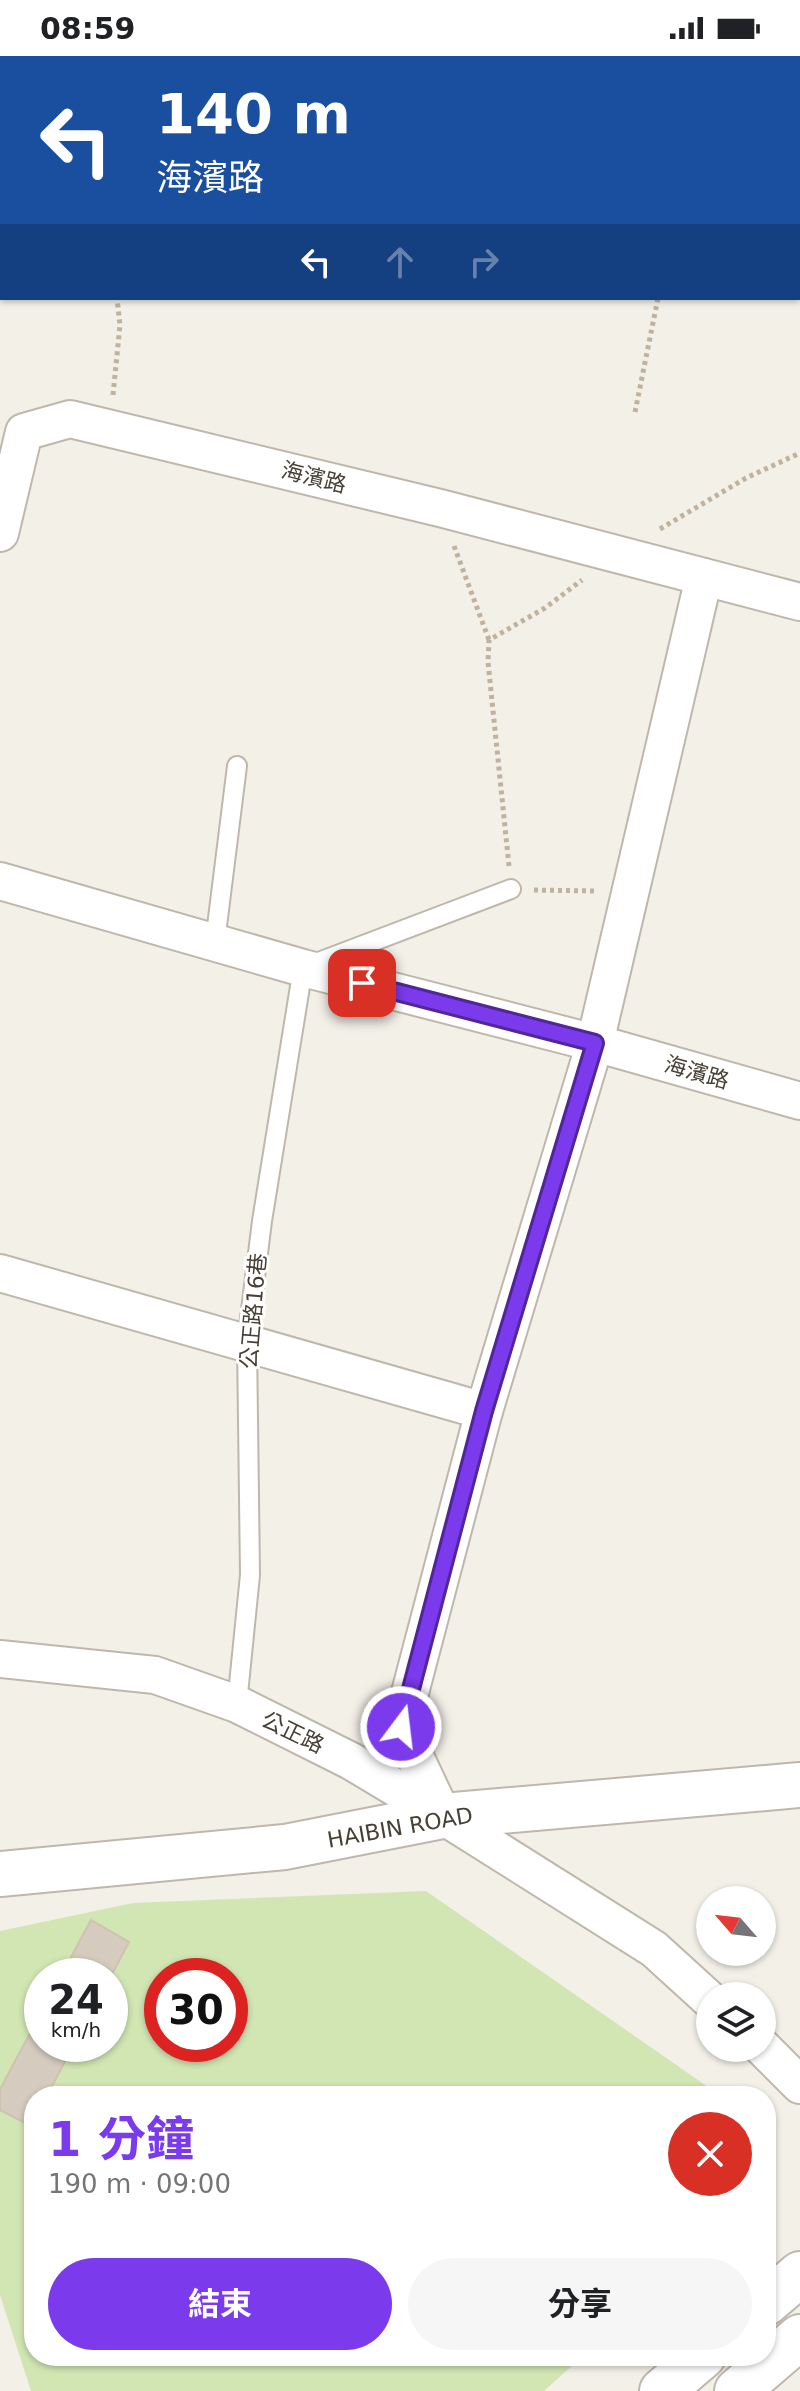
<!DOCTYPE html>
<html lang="zh-TW">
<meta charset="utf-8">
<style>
body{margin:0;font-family:"DejaVu Sans","Noto Sans TC",sans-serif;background:#f6f6f6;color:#202124;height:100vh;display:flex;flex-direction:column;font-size:30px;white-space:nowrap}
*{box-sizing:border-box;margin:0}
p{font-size:26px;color:#757577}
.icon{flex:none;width:44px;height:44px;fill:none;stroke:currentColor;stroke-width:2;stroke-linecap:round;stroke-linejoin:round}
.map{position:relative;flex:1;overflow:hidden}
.panel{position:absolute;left:24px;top:2030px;width:752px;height:280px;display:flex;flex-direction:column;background:#fff;border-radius:32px;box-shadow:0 2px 6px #0004}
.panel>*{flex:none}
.top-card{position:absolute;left:0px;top:0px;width:800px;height:244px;box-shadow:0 2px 6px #0004;background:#1a4fa0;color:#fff;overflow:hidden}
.needle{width:52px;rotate:298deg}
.buttons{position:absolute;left:696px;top:1830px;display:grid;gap:16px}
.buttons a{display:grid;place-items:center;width:80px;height:80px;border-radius:50%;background:#fff;box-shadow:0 2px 6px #0004;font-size:40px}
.speed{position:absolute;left:24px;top:1902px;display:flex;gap:16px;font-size:40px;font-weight:700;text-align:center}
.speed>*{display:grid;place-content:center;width:104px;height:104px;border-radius:50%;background:#fff;box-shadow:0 2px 6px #0004;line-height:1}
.speed small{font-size:20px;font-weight:400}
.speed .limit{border:12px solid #d22;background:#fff;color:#111}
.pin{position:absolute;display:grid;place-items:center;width:68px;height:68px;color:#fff;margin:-34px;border-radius:16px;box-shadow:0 4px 12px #0006}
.me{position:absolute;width:88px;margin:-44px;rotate:15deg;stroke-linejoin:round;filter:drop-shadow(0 0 6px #0008)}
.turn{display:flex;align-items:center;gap:28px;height:168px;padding:0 24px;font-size:36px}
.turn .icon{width:104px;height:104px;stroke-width:2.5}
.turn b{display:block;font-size:56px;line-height:68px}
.lanes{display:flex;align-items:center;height:76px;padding:0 24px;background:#0003;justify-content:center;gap:40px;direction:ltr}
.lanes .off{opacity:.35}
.round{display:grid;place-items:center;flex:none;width:84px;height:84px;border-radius:42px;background:#f6f6f6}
.head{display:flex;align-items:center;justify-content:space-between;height:136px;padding:0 24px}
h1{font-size:48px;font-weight:700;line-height:60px;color:#7c3aed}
.button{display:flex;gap:16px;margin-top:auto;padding:16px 24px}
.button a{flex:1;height:92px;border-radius:48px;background:#7c3aed;color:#fff;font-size:32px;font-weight:700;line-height:92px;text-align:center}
.button a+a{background:#f6f6f6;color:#202124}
.status{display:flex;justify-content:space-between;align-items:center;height:56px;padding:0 40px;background:#fff;direction:ltr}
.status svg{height:22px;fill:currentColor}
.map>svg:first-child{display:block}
.green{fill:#d1e6b3;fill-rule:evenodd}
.water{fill:#a7d4ee}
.building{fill:#d5cbbe;stroke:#cfc2b1;stroke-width:2}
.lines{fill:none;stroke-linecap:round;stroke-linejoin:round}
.service-casing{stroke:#bfb7ab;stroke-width:22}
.minor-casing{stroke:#bfb7ab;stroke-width:40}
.tertiary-casing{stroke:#bfb7ab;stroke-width:48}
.path{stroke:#c0b29d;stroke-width:5;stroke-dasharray:4 4;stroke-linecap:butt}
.service{stroke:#fff;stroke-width:18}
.minor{stroke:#fff;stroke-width:36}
.tertiary{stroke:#fff;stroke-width:44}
.route-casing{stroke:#51269a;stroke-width:20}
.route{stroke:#7c3aed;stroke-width:14}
.labels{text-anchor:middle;stroke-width:6;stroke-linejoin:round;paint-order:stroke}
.street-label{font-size:22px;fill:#474037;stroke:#fff}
</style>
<div class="status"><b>08:59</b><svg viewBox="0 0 49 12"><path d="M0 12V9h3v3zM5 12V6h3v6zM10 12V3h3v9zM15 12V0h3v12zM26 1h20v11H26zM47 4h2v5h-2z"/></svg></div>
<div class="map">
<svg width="800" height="2335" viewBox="0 0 800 2335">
<rect width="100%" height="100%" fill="#f3f0e8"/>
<path class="green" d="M426 1835 721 2040H34V2300H583L544 2335H31L0 2239V1875L133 1847ZM42 1920H110V1988H42ZM162 1920H230V1988H162Z"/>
<g class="water">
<polygon points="123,0 719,0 727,2 131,2"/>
<polygon points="798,20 800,21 800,171 798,171"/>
</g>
<g class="building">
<polygon points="91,1864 129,1886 110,1922 110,1920 61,1920"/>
<polygon points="35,1968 42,1972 42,1988 73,1990 47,2040 34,2040 34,2065 31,2070 0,2054 0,2033"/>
</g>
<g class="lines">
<g class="service-casing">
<g id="service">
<polyline points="215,886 237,710"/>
<polyline points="237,1648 250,1519 247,1286 262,1165 303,912 511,833"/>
</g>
</g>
<g class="minor-casing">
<g id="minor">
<polyline points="24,0 32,2"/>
<polyline points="798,199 800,199"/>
<polyline points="0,477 24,376 70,363 440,452 800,546"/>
<polyline points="0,825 303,912 595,987 800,1045"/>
<polyline points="0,1217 484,1355"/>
<polyline points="0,1603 155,1619 237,1648 351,1705 443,1760 654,1893 710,1944"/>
<polyline points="443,1760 401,1671 484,1355 595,987 704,521"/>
<polyline points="762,1991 800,2029"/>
</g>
</g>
<g class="tertiary-casing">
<g id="tertiary">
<polyline points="0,1818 285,1791 443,1760 800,1729"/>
<polyline points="766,2247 800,2218"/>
<polyline points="662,2335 703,2300"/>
<polyline points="737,2335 800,2281"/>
</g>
</g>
<g class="path">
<polyline points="113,339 120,269 117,242"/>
<polyline points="635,356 658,242"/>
<polyline points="660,473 746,422 800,397"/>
<polyline points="454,490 489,584"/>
<polyline points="509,810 488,606 489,584 545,552 582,524"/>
<polyline points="534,834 596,835"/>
</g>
<use href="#service" class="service"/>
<use href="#minor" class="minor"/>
<use href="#tertiary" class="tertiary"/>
</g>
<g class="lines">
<g class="route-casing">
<polyline id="route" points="362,927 595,987 484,1355 401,1671"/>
</g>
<use href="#route" class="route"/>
</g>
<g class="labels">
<g class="street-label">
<text transform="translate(314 421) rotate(14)" y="8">海濱路</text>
<text transform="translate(697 1016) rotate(16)" y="8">海濱路</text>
<text transform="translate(253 1255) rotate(-85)" y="8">公正路16巷</text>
<text transform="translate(293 1676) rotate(26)" y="8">公正路</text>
<text transform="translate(400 1771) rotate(-10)" y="8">HAIBIN ROAD</text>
</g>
</g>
</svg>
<div class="buttons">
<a><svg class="needle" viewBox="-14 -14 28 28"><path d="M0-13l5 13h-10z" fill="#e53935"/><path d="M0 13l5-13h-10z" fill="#757577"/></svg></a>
<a><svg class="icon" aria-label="layers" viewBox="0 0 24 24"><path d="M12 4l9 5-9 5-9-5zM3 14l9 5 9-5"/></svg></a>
</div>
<div class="speed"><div>24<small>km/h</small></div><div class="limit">30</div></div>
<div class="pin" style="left:362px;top:927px;background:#d93025"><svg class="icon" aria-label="arrive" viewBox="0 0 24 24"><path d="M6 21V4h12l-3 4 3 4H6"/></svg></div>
<svg class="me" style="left:401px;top:1671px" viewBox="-20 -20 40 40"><circle r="17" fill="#7c3aed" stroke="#fff" stroke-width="3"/><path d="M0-11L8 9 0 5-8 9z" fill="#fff"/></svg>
<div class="top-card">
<div class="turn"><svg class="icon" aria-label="left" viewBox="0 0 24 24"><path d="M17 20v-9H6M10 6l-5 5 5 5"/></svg><div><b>140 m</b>海濱路</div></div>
<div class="lanes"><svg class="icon" aria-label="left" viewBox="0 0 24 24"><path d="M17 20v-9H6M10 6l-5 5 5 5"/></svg><svg class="icon off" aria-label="ahead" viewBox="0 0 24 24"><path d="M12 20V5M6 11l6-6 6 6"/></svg><svg class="icon off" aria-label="right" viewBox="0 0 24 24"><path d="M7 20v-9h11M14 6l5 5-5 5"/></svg></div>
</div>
<section class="panel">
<div class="head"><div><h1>1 分鐘</h1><p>190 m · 09:00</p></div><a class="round" style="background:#d93025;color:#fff"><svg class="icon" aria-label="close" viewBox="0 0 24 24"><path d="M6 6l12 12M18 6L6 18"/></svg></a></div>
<div class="button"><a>結束</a><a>分享</a></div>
</section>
</div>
